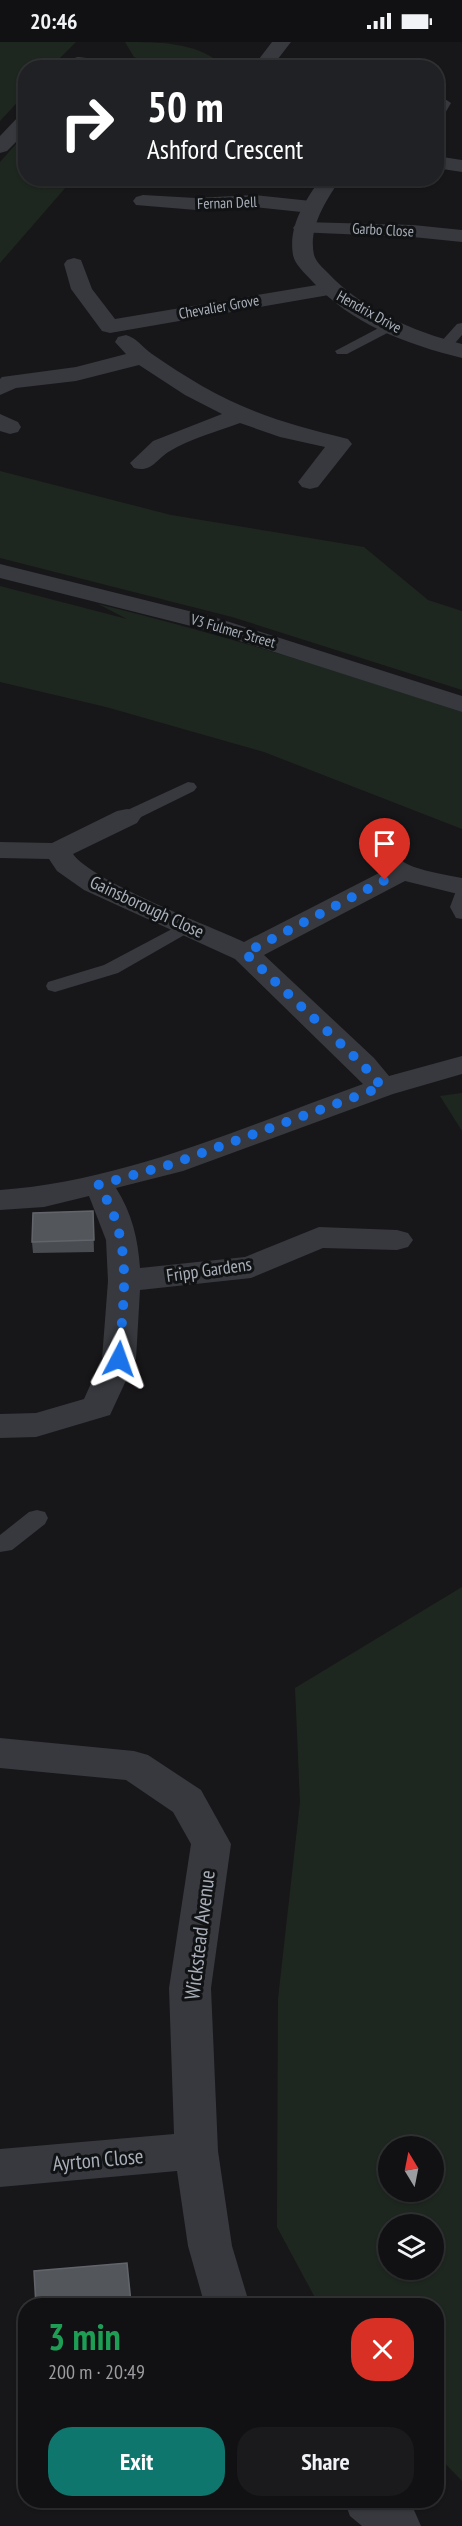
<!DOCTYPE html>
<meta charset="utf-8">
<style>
body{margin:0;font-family:"PT Sans Narrow",sans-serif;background:#1a1a1c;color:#f1f3f6;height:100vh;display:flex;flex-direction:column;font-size:22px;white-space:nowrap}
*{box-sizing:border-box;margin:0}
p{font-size:20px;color:#9c9da0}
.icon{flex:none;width:33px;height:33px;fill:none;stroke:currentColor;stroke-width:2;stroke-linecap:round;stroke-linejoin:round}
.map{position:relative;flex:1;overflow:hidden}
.panel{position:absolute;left:18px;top:2256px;width:426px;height:210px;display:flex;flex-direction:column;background:#111113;border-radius:24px;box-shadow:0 2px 4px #0004,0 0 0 2px #303133}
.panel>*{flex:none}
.banner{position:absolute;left:18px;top:18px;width:426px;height:126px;border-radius:24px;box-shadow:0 2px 4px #0004,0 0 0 2px #303133;background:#202124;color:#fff;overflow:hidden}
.needle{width:39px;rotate:350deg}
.fabs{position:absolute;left:378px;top:2094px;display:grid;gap:12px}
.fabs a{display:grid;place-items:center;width:66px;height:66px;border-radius:50%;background:#111113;box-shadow:0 2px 4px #0004,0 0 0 2px #303133;font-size:30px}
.pin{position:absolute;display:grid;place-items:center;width:51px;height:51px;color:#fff;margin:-62px -26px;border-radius:50% 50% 50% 0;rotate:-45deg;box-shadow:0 0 6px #0007}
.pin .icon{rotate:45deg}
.me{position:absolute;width:66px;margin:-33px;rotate:4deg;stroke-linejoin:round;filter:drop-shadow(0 0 4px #0008)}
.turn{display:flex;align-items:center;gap:21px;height:126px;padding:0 30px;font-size:27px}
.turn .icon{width:78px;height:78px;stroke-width:2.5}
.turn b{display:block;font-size:42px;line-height:51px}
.round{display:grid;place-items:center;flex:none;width:63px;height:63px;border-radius:24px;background:#1a1a1c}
.summary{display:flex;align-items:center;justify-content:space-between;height:102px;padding:0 30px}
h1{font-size:36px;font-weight:700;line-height:45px;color:#1e9e55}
.button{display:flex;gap:12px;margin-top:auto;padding:12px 30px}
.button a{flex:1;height:69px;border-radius:24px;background:#0f766e;color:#fff;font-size:24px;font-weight:700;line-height:69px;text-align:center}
.button a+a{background:#1a1a1c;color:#f1f3f6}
.status{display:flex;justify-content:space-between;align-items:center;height:42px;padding:0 30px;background:#111113;direction:ltr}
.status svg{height:16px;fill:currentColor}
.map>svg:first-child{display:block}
.green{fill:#1e271f;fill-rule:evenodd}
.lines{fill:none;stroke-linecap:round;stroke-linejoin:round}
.service{fill:#37393e;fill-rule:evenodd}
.minor{fill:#37393e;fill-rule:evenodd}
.tertiary{fill:#37393e;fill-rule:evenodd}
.wall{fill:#494c51}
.building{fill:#53575c;stroke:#61656b;stroke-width:1.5}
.route{stroke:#1a73e8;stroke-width:10;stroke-dasharray:0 18}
.labels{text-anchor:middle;stroke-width:6;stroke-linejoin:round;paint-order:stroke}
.far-street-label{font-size:15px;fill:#a8afb9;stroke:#111214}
.street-label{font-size:18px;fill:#a8afb9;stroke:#111214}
.near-street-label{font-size:21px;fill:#a8afb9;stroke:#111214}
</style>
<div class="status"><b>20:46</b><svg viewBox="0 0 49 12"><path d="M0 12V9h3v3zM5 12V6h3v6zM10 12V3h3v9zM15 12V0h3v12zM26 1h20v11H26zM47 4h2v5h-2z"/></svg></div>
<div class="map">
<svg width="462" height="2484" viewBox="0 0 462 2484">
<rect width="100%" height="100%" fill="#171719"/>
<g class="green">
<polygon points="0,0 76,0 51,25 26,26 25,52 0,79"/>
<path d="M125 0C159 0 194 0 220 21L215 25H158L134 15Z"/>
<polygon points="25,92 26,136 73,137 0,221 0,120"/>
<polygon points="0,429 171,473 364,505 428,558 462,569 462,648 232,575 0,516"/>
<path d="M0 544 127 577 98 562C221 592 341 630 462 670V787L264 710 106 665 0 640Z"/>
<polygon points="462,1051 462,1089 440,1054"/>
<path d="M462 1545V2439L437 2413 436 2264 319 2263 277 2185 278 1957 300 1760 295 1646ZM388 2104H434V2150H388ZM388 2182H434V2228H388Z"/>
</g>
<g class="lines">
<g class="service">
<polygon points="445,57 451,61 440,80 436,81 436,65 441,58"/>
<polygon points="390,280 395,281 397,284 395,287 347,312 337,312 335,309"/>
<polygon points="462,281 462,293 449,308 439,308 437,305 439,302 457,282"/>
<polygon points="188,740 194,741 197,745 194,749 133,779 121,779 118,775 121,771"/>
<polygon points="462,848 462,877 456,876 450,865 456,849"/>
<polygon points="187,879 193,880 196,884 193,888 118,931 55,950 48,948 46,944 48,940 104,923"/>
<polygon points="37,1468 45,1470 48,1476 45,1482 12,1508 0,1510 0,1493 29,1470"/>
</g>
<g class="minor">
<polygon points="272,0 291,0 271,26 252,26"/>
<polygon points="436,114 462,118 462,130 436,126"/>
<polygon points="143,153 196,156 254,153 311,159 318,161 321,165 318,169 311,171 254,165 196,168 136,163 133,159 136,155"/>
<polygon points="303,180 413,183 462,188 462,200 413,195 296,190 293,186 296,182"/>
<polygon points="74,216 81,218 92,247 115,277 329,241 337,242 340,247 337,252 329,253 110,291 102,289 71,247 64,222 67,218"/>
<path d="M126 293C137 296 142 305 152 312 168 323 185 334 202 344 251 372 294 384 348 397L352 402 318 445 310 447 302 445 298 440 325 405 280 395 240 381C219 389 189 397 170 409 156 417 152 431 134 426L130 421 153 399 222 372 185 353 139 323 76 339 16 346 0 353V337L2 335 76 325 126 312 115 300 118 295Z"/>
<polygon points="0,372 18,380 21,385 18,390 10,392 0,389"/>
<path d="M127 767 137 769 141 775 137 781 73 812C93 840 208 883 244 900L381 830 369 819 373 813C391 809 398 819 414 825 429 830 446 833 462 836V853L405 839 264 913 374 1016 389 1034 462 1014V1032L393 1052 183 1129 116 1146C132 1171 138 1197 140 1226L245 1215 319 1185 397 1188 408 1191 413 1198 408 1205 397 1208 323 1206 251 1236 140 1248 136 1317 110 1373 36 1395 0 1396V1372L36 1371 84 1357 102 1317 108 1239 106 1198 89 1154 44 1165 0 1168V1148C125 1139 246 1084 363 1042L235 917 84 848 57 829 49 817 0 816V800L52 801 117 769Z"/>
<polygon points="0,1696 134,1709 148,1713 201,1748 231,1802 211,1946 218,2109 232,2204 250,2264 205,2264 188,2204 177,2129 0,2145 0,2107 174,2092 169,1946 191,1802 173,1770 126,1738 0,1726"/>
<polygon points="344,2458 403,2458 414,2468 421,2484 362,2484 350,2474"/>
</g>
<g class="tertiary">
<polygon points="78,15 122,20 129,22 131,26 71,25 69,21 71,17"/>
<polygon points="26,72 26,90 7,109 0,111 0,94 19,74"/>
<path d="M321 136H341C326 159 308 185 314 213 316 220 323 226 328 231 364 269 413 289 462 302V316C406 302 351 282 312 239 305 231 295 223 293 213 288 184 305 159 321 136Z"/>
<polygon points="0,522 217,576 462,654 462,670 199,586 0,536"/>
</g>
</g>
<g class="wall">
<polygon points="93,1169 94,1210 33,1211 32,1200"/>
<polygon points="127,2221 131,2264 36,2264"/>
</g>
<g class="building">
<polygon points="93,1169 94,1198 32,1200 33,1171"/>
<polygon points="127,2221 131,2261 106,2264 36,2264 34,2229"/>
</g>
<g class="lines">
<path class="route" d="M119 1317C123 1255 135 1198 98 1143L172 1122 382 1045 363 1023 245 911 385 838"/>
</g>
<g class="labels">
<g class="far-street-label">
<text transform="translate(227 161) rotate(-2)" y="5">Fernan Dell</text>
<text transform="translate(383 188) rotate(3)" y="5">Garbo Close</text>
<text transform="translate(219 265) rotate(-10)" y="5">Chevalier Grove</text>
<text transform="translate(369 270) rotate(29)" y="5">Hendrix Drive</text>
<text transform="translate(233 589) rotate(16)" y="5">V3 Fulmer Street</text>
</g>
<g class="street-label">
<text transform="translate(147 865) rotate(25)" y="6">Gainsborough Close</text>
<text transform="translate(209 1228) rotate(-8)" y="6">Fripp Gardens</text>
</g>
<g class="near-street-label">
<text transform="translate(200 1893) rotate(-83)" y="7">Wickstead Avenue</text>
<text transform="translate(98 2118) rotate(-5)" y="7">Ayrton Close</text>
</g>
</g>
</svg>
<div class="fabs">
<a><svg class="needle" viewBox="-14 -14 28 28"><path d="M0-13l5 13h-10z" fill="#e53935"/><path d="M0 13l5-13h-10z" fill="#9c9da0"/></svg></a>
<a><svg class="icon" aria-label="layers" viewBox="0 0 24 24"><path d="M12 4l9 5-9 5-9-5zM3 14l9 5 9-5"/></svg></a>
</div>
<div class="pin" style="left:385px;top:838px;background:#d93025"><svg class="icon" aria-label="arrive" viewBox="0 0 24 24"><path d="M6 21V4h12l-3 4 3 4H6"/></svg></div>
<svg class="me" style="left:119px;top:1317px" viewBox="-20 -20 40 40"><path d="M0-17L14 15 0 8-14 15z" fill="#1a73e8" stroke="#fff" stroke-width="4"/></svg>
<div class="banner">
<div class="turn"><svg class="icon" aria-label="right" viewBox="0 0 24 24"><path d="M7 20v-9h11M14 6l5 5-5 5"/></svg><div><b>50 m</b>Ashford Crescent</div></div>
</div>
<section class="panel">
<div class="summary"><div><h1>3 min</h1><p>200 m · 20:49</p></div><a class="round" style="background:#d93025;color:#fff"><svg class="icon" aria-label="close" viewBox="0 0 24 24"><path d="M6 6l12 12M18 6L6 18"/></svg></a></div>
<div class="button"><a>Exit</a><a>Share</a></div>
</section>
</div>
